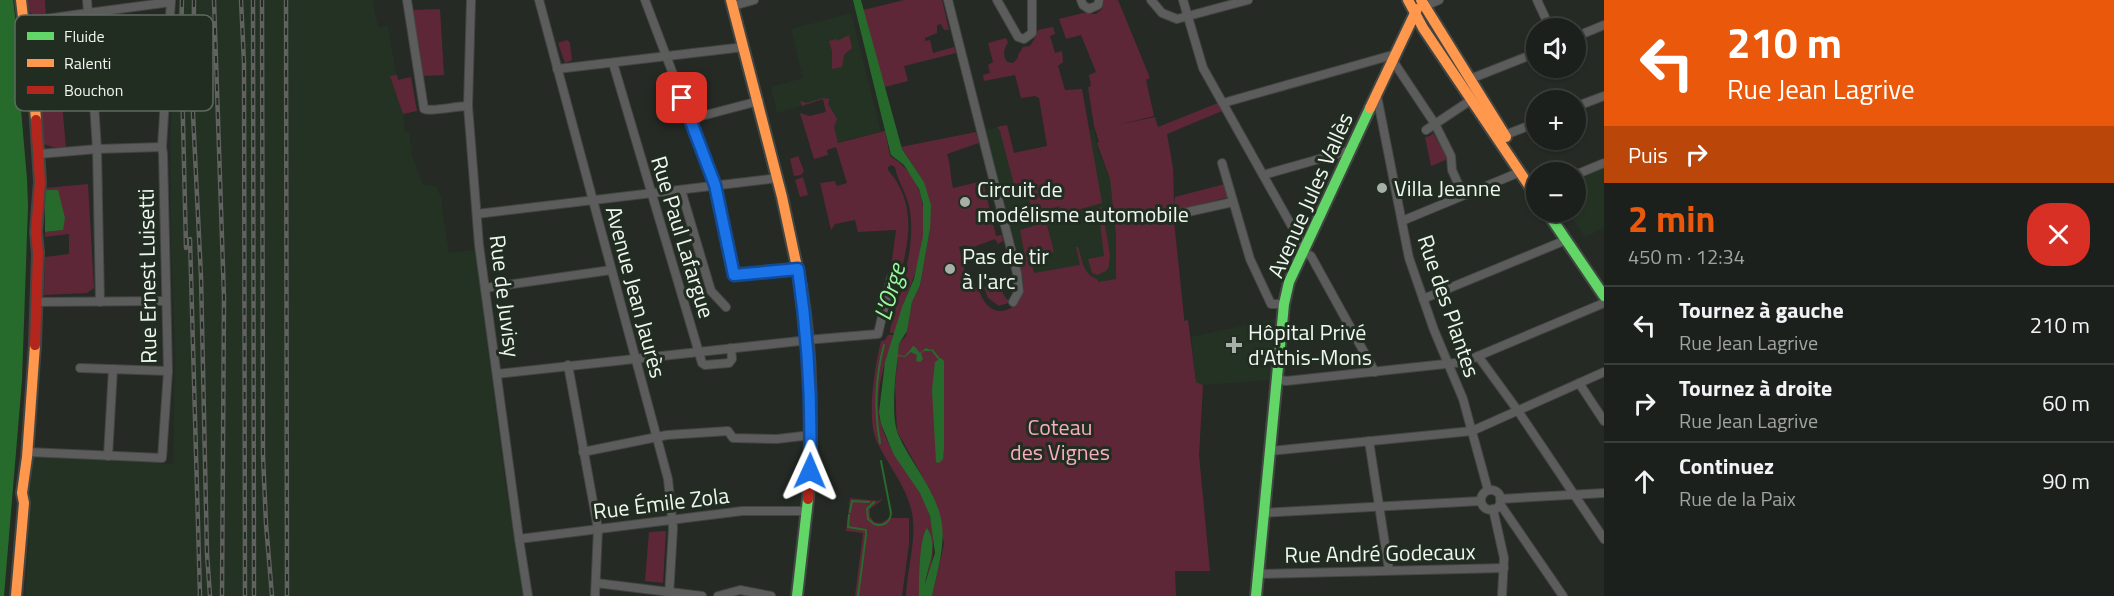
<!DOCTYPE html>
<html lang="fr">
<meta charset="utf-8">
<style>
body{margin:0;font-family:"Titillium Web",sans-serif;background:#252825;color:#f1f3f6;height:100vh;display:flex;flex-direction:column;font-size:22px;white-space:nowrap}
*{box-sizing:border-box;margin:0}
p{font-size:20px;color:#a0a3a3}
.icon{flex:none;width:33px;height:33px;fill:none;stroke:currentColor;stroke-width:2;stroke-linecap:round;stroke-linejoin:round}
.map{position:relative;flex:1;overflow:hidden}
.drawer{display:flex;flex-direction:column;background:#1c201c;width:510px}
.drawer>*{flex:none}
.banner{background:#ea580c;color:#fff;overflow:hidden}
.controls{position:absolute;left:1526px;top:18px;display:grid;gap:12px}
.controls a{display:grid;place-items:center;width:60px;height:60px;border-radius:50%;background:#1c201c;box-shadow:0 2px 4px #0004,0 0 0 2px #3a3e3b;font-size:30px}
.pin{position:absolute;display:grid;place-items:center;width:51px;height:51px;color:#fff;margin:-26px;border-radius:12px;box-shadow:0 3px 9px #0006}
.me{position:absolute;width:66px;margin:-33px;rotate:1deg;stroke-linejoin:round;filter:drop-shadow(0 0 4px #0008)}
.turn{display:flex;align-items:center;gap:21px;height:126px;padding:0 24px;font-size:27px}
.turn .icon{width:78px;height:78px;stroke-width:2.5}
.turn b{display:block;font-size:42px;line-height:51px}
.then{display:flex;align-items:center;height:57px;padding:0 24px;background:#0003;gap:12px;font-size:22px}
.round{display:grid;place-items:center;flex:none;width:63px;height:63px;border-radius:24px;background:#252825}
.headline{display:flex;align-items:center;justify-content:space-between;height:102px;padding:0 24px}
h1{font-size:36px;font-weight:700;line-height:45px;color:#ea580c}
ul{padding:0;list-style:none}
li{display:flex;align-items:center;gap:18px;height:78px;padding:0 24px;border-top:2px solid #3a3e3b}
li div{flex:1}
li b{display:block;font-size:22px}
li em{font-style:normal}
main{display:flex;flex:1;min-height:0}
.map>svg:first-child{display:block}
.built{fill:#243224}
.green{fill:#5e2738}
.water{fill:#276b2c}
.lines{fill:none;stroke-linecap:round;stroke-linejoin:round}
.stream{stroke:#276b2c;stroke-width:2}
.street-casing{stroke:#424642;stroke-width:10}
.fast-casing{stroke:#424642;stroke-width:14}
.slow-casing{stroke:#424642;stroke-width:14}
.jam-casing{stroke:#424642;stroke-width:14}
.street{stroke:#5d5c5c;stroke-width:8}
.fast{stroke:#63d668;stroke-width:10}
.slow{stroke:#ff974d;stroke-width:10}
.jam{stroke:#b3261e;stroke-width:10}
.rail-casing{stroke:#616160;stroke-width:4.5}
.rail{stroke:#222d22;stroke-width:2;stroke-dasharray:7;stroke-linecap:butt}
.route-casing{stroke:#114b97;stroke-width:15}
.route{stroke:#1a73e8;stroke-width:10}
.poi-dot{fill:#a8afa8;stroke:#222d22;stroke-width:2}
.labels{text-anchor:middle;stroke-width:6;stroke-linejoin:round;paint-order:stroke}
.poi-label{font-size:22px;fill:#eff6ef;stroke:#222d22;text-anchor:start}
.street-label{font-size:22px;fill:#eff6ef;stroke:#222d22}
.park-label{font-size:22px;fill:#faacbf;stroke:#222d22}
.water-label{font-size:24px;font-style:italic;fill:#99f99c;stroke:#222d22}
.key{fill:#222d22;stroke:#606960;stroke-width:1.5}
.key-label{font-size:16px;fill:#eff6ef}
</style>
<main>
<div class="map">
<svg width="1604" height="596" viewBox="0 0 1604 596">
<rect width="100%" height="100%" fill="#252a25"/>
<g class="built">
<polygon points="178,0 372,0 378,27 388,26 396,75 390,76 403,114 405,132 409,131 412,155 423,185 436,186 443,202 441,203 449,253 475,250 505,480 523,596 25,596 29,539 26,534 33,456 173,464 175,350 171,244 171,127"/>
<polygon points="851,13 881,132 835,143 823,99 777,113 771,87 803,78 791,29"/>
<polygon points="1007,125 1014,153 1064,143 1062,133 1094,129 1098,151 1110,179 1116,236 1116,279 1090,284 1024,290 1020,263 986,130"/>
<polygon points="1604,168 1604,228 1585,237 1568,212 1575,212 1575,179"/>
<polygon points="1279,318 1271,380 1203,385 1196,382 1191,337"/>
</g>
<g class="green">
<path d="M25 0H45L46 16C32 17 28 14 25 0Z"/>
<polygon points="904,0 942,0 949,30 944,30 941,24 937,25 937,33 925,38 925,41 930,40 933,53 954,47 956,53 904,66 908,81 885,87 876,61 863,10"/>
<path d="M1104 0H1118L1150 78 1146 80 1154 116 1117 125 1155 117 1158 127 1218 103 1222 111 1167 134 1173 168 1174 205 1175 197 1225 184 1229 197 1173 211 1184 317V321L1188 320 1196 382 1203 385 1199 455 1210 571H1175L1176 596H932L944 544 932 494 897 431 895 386 899 344 906 336 912 302 920 285 930 229 924 182 901 147 976 132 979 143 947 154C951 166 950 176 953 188L983 181 996 236 1002 235 1003 241 998 244 995 239 968 249 966 245 959 247 969 290 978 288C981 295 984 304 991 308 1004 317 1020 305 1023 291 1025 284 1021 271 1020 263L1023 264 1026 261 1020 230 1053 220 1054 223 1047 225 1054 252 1030 258 1034 273 1080 265 1076 247H1078C1082 259 1083 275 1097 279L1098 282 1116 279V236L1110 179 1097 143 1099 142 1094 126 1088 87 1091 86 1089 75 1096 72 1081 35 1066 39 1059 19 1083 13 1096 14 1102 9Z"/>
<polygon points="440,9 444,75 423,76 412,10"/>
<polygon points="55,25 66,148 53,147 43,144 31,32 38,27"/>
<path d="M1053 27 1055 34 1050 36 1055 53 1062 51 1063 62 1058 66 1065 90 1082 89 1102 203 1059 215 1058 209 1061 206 1044 210 1046 218 1020 224 1019 218 1033 213 1027 192 1005 197 1003 189 1014 185 1000 131 997 127 1007 125 1014 153 1047 146 1039 98 1035 96 1021 98 1015 75 984 81 983 75 990 73 988 65 993 62 988 43 1006 38 1008 42C1004 49 1002 55 1007 62L1013 63 1018 58V55L1023 47 1030 46 1036 36 1038 30Z"/>
<polygon points="849,35 852,48 844,55 842,67 832,69 832,51 829,41 836,39 837,41"/>
<polygon points="567,40 570,43 572,60 565,63 558,43"/>
<polygon points="397,75 398,80 411,77 417,111 403,114 390,76"/>
<path d="M823 98 830 99 828 104 837 119 834 127 838 143 885 131 890 156C942 187 924 257 904 302 900 312 898 323 895 333H890V330C899 291 916 251 910 211 908 195 897 181 895 167L891 165 888 167V170C917 203 910 242 898 281L893 280 890 276 896 230 858 232 855 220 835 224 831 230 820 183 835 181 837 186 847 183 836 147 827 150 828 155 814 159 800 113 810 116 826 112 823 99 802 106 800 101 807 103Z"/>
<polygon points="1433,133 1448,159 1431,166 1425,137 1430,136"/>
<polygon points="798,156 804,171 801,175 794,176 790,159"/>
<polygon points="803,177 808,195 800,197 795,180"/>
<polygon points="88,184 94,288 87,293 44,295 45,257 69,254 69,234 45,237 45,232 63,230 45,188"/>
<polygon points="1102,207 1110,255 1109,266 1106,271 1097,275 1092,273 1088,259 1104,256 1099,215 1085,216 1084,212"/>
<path d="M993 284 996 288 997 286C1003 290 1003 297 1009 301L1008 303 999 306 988 298 984 287Z"/>
<path d="M888 335H894C885 362 874 392 880 421 886 445 902 465 916 485 935 515 939 553 925 586L933 548 928 528 923 538 919 596H906C907 568 917 540 912 513 907 487 888 465 877 442 866 420 875 365 881 341L885 340Z"/>
<polygon points="883,497 881,501 870,509 870,516 874,522 881,523 889,518 909,518 909,544 902,596 855,596 863,533 846,531 850,498 879,501"/>
<polygon points="666,531 663,583 645,581 649,532"/>
</g>
<g class="water">
<polygon points="0,0 13,0 23,79 19,86 27,179 28,206 22,380 4,596 0,596"/>
<path d="M853 0H861L902 149 924 182 931 205 930 229 920 285 912 302 907 331 899 344 898 355 905 356 913 346 915 347 920 353 926 348 933 351H923L921 354 923 359 920 362 916 361 917 355 911 352 905 357 898 356C895 374 891 417 898 434 909 460 930 483 939 511 948 539 938 568 932 596H919C919 581 919 538 927 528 939 546 928 565 925 584L935 553 930 516 920 493 894 455 881 424 879 412 885 362 902 307 914 279 923 236V204L919 189 904 165 891 155Z"/>
<polygon points="45,190 58,190 65,218 63,230 45,232"/>
<polygon points="941,358 944,361 944,448 943,459 939,463 936,462 932,390 935,362"/>
</g>
<g class="lines">
<g class="stream">
<polyline points="932,350 940,360"/>
<path d="M880 443C874 409 875 378 884 345"/>
<path d="M874 502 867 509 868 519 874 524C883 527 890 523 891 513L881 461"/>
<polyline points="850,512 852,501 869,502"/>
<polyline points="849,515 848,527 866,530 866,534"/>
<polyline points="858,596 866,535"/>
</g>
<g class="street-casing">
<g id="street">
<path d="M407 0 424 109C434 112 455 106 468 106"/>
<polyline points="471,0 468,106 479,245 519,539 528,596"/>
<polyline points="539,0 668,479 673,528 669,596"/>
<polyline points="645,0 715,185 734,275 798,269"/>
<polyline points="948,0 1017,273 1019,291 1013,302"/>
<polyline points="997,0 1018,37 1024,39 1032,33 1032,0"/>
<polyline points="1081,0 1083,5 1089,9 1098,5 1099,0"/>
<polyline points="1151,0 1162,13 1177,19 1248,0"/>
<polyline points="1183,0 1203,68 1304,248 1305,253 1311,256 1375,372"/>
<polyline points="1537,0 1550,28"/>
<polyline points="733,6 754,0"/>
<polyline points="1425,6 1439,0"/>
<polyline points="24,22 88,13 87,0"/>
<polyline points="1575,37 1604,25"/>
<polyline points="1393,61 1435,124 1451,156 1452,170 1463,195"/>
<polyline points="613,63 702,363 705,365 729,363 732,359 731,348"/>
<polyline points="557,69 744,47"/>
<polyline points="1470,79 1536,53"/>
<polyline points="1377,96 1409,258 1434,330 1463,399 1488,490"/>
<polyline points="1223,103 1396,54"/>
<polyline points="1575,107 1604,96"/>
<polyline points="690,119 759,101"/>
<polyline points="1426,130 1471,100"/>
<polyline points="1505,135 1536,123"/>
<polyline points="39,154 97,149 162,147"/>
<polyline points="1222,163 1250,259 1271,304 1284,304"/>
<polyline points="1263,175 1351,150"/>
<polyline points="1575,175 1604,163"/>
<polyline points="681,190 711,291 726,307"/>
<polyline points="477,214 778,178"/>
<polyline points="1174,215 1233,202"/>
<polyline points="1402,221 1520,172"/>
<polyline points="485,288 611,270"/>
<polyline points="1423,299 1566,240"/>
<polyline points="36,302 166,301"/>
<polyline points="100,302 97,149 88,13 171,2"/>
<polyline points="1478,356 1518,411 1604,539"/>
<polyline points="568,365 598,529 595,596"/>
<polyline points="80,368 168,371"/>
<polyline points="497,374 818,339 878,334 891,278"/>
<polyline points="1277,379 1286,381 1464,362 1604,303"/>
<polyline points="1579,383 1604,421"/>
<polyline points="1369,441 1389,570"/>
<polyline points="1269,451 1472,431 1604,372"/>
<polyline points="28,452 162,458 168,371 163,154 162,147 171,0"/>
<polyline points="583,452 667,435 728,431 733,438 777,439 811,435"/>
<polyline points="108,456 113,369"/>
<circle cx="1491" cy="500" r="10"/>
<polyline points="1500,499 1604,493"/>
<polyline points="1500,504 1563,596"/>
<polyline points="1493,509 1504,558 1502,596"/>
<polyline points="1263,513 1481,501"/>
<polyline points="519,539 742,511 808,511"/>
<polyline points="1257,574 1504,568"/>
<polyline points="596,583 702,596"/>
<polyline points="718,596 740,590 771,596"/>
</g>
</g>
<g class="fast-casing">
<g id="fast">
<polyline points="1547,212 1604,296"/>
<polyline points="797,596 808,499"/>
<polyline points="1256,596 1284,304 1289,282 1370,108"/>
</g>
</g>
<g class="slow-casing">
<g id="slow">
<polyline points="21,0 26,44 32,71 36,120"/>
<polyline points="731,0 782,197 801,286"/>
<polyline points="1408,0 1423,28 1536,196"/>
<polyline points="1421,0 1506,137"/>
<polyline points="1370,108 1417,9"/>
<polyline points="16,596 24,503 22,493 27,457 35,345"/>
</g>
</g>
<g class="jam-casing">
<g id="jam">
<path d="M801 286C813 357 812 428 808 499"/>
<polyline points="35,345 38,253 36,232 40,182 36,120"/>
</g>
</g>
<use href="#street" class="street"/>
<use href="#fast" class="fast"/>
<use href="#slow" class="slow"/>
<use href="#jam" class="jam"/>
<g class="rail-casing">
<g id="rail">
<polyline points="182,0 181,38 186,248"/>
<polyline points="194,0 193,114 201,277 207,554 210,596"/>
<polyline points="214,0 224,298 222,596"/>
<polyline points="241,0 244,63 245,596"/>
<polyline points="253,0 254,596"/>
<polyline points="262,0 263,456 266,524 272,596"/>
<polyline points="286,0 287,596"/>
<polyline points="190,239 200,596"/>
</g>
</g>
<use href="#rail" class="rail"/>
</g>
<g class="lines">
<g class="route-casing">
<path id="route" d="M682 98 715 185 734 275 798 269C808 337 812 403 810 471"/>
</g>
<use href="#route" class="route"/>
</g>
<g class="poi-dot">
<circle cx="1382" cy="188" r="6"/>
<circle cx="965" cy="202" r="6"/>
<circle cx="950" cy="269" r="6"/>
<path d="M1231 336h6v6h6v6h-6v6h-6v-6h-6v-6h6z"/>
</g>
<g class="labels">
<g class="poi-label">
<text x="1394" y="196">Villa Jeanne</text>
<text x="977" y="197">Circuit de<tspan x="977" dy="25">modélisme automobile</tspan></text>
<text x="962" y="264">Pas de tir<tspan x="962" dy="25">à l'arc</tspan></text>
<text x="1248" y="340">Hôpital Privé<tspan x="1248" dy="25">d'Athis-Mons</tspan></text>
</g>
<g class="street-label">
<text transform="translate(1310 195) rotate(-66)" y="8">Avenue Jules Vallès</text>
<text transform="translate(683 237) rotate(73)" y="8">Rue Paul Lafargue</text>
<text transform="translate(147 276) rotate(-91)" y="8">Rue Ernest Luisetti</text>
<text transform="translate(636 292) rotate(75)" y="8">Avenue Jean Jaurès</text>
<text transform="translate(505 296) rotate(83)" y="8">Rue de Juvisy</text>
<text transform="translate(1449 306) rotate(71)" y="8">Rue des Plantes</text>
<text transform="translate(661 503) rotate(-7)" y="8">Rue Émile Zola</text>
<text transform="translate(1380 553) rotate(-1)" y="8">Rue André Godecaux</text>
</g>
<g class="park-label">
<text x="1060" y="435">Coteau<tspan x="1060" dy="25">des Vignes</tspan></text>
</g>
<g class="water-label">
<text transform="translate(890 292) rotate(-74)" y="8">L'Orge</text>
</g>
</g>
<rect x="15" y="15" width="198" height="96" rx="9" class="key"/>
<rect x="27" y="32" width="27" height="8" fill="#63d668"/>
<rect x="27" y="59" width="27" height="8" fill="#ff974d"/>
<rect x="27" y="86" width="27" height="8" fill="#b3261e"/>
<g class="key-label">
<text x="64" y="42">Fluide</text>
<text x="64" y="69">Ralenti</text>
<text x="64" y="96">Bouchon</text>
</g>
</svg>
<div class="controls">
<a><svg class="icon" aria-label="sound" viewBox="0 0 24 24"><path d="M4 9h4l5-4v14l-5-4H4zM17 9q2 3 0 6"/></svg></a>
<a>+</a>
<a>−</a>
</div>
<div class="pin" style="left:682px;top:98px;background:#d93025"><svg class="icon" aria-label="arrive" viewBox="0 0 24 24"><path d="M6 21V4h12l-3 4 3 4H6"/></svg></div>
<svg class="me" style="left:810px;top:471px" viewBox="-20 -20 40 40"><path d="M0-17L14 15 0 8-14 15z" fill="#1a73e8" stroke="#fff" stroke-width="4"/></svg>
</div>
<section class="drawer">
<div class="banner">
<div class="turn"><svg class="icon" aria-label="left" viewBox="0 0 24 24"><path d="M17 20v-9H6M10 6l-5 5 5 5"/></svg><div><b>210 m</b>Rue Jean Lagrive</div></div>
<div class="then">Puis<svg class="icon" aria-label="right" viewBox="0 0 24 24"><path d="M7 20v-9h11M14 6l5 5-5 5"/></svg></div>
</div>
<div class="headline"><div><h1>2 min</h1><p>450 m · 12:34</p></div><a class="round" style="background:#d93025;color:#fff"><svg class="icon" aria-label="close" viewBox="0 0 24 24"><path d="M6 6l12 12M18 6L6 18"/></svg></a></div>
<ul>
<li><svg class="icon" aria-label="left" viewBox="0 0 24 24"><path d="M17 20v-9H6M10 6l-5 5 5 5"/></svg><div><b>Tournez à gauche</b><p>Rue Jean Lagrive</p></div><em>210 m</em></li>
<li><svg class="icon" aria-label="right" viewBox="0 0 24 24"><path d="M7 20v-9h11M14 6l5 5-5 5"/></svg><div><b>Tournez à droite</b><p>Rue Jean Lagrive</p></div><em>60 m</em></li>
<li><svg class="icon" aria-label="ahead" viewBox="0 0 24 24"><path d="M12 20V5M6 11l6-6 6 6"/></svg><div><b>Continuez</b><p>Rue de la Paix</p></div><em>90 m</em></li>
</ul>
</section>
</main>
